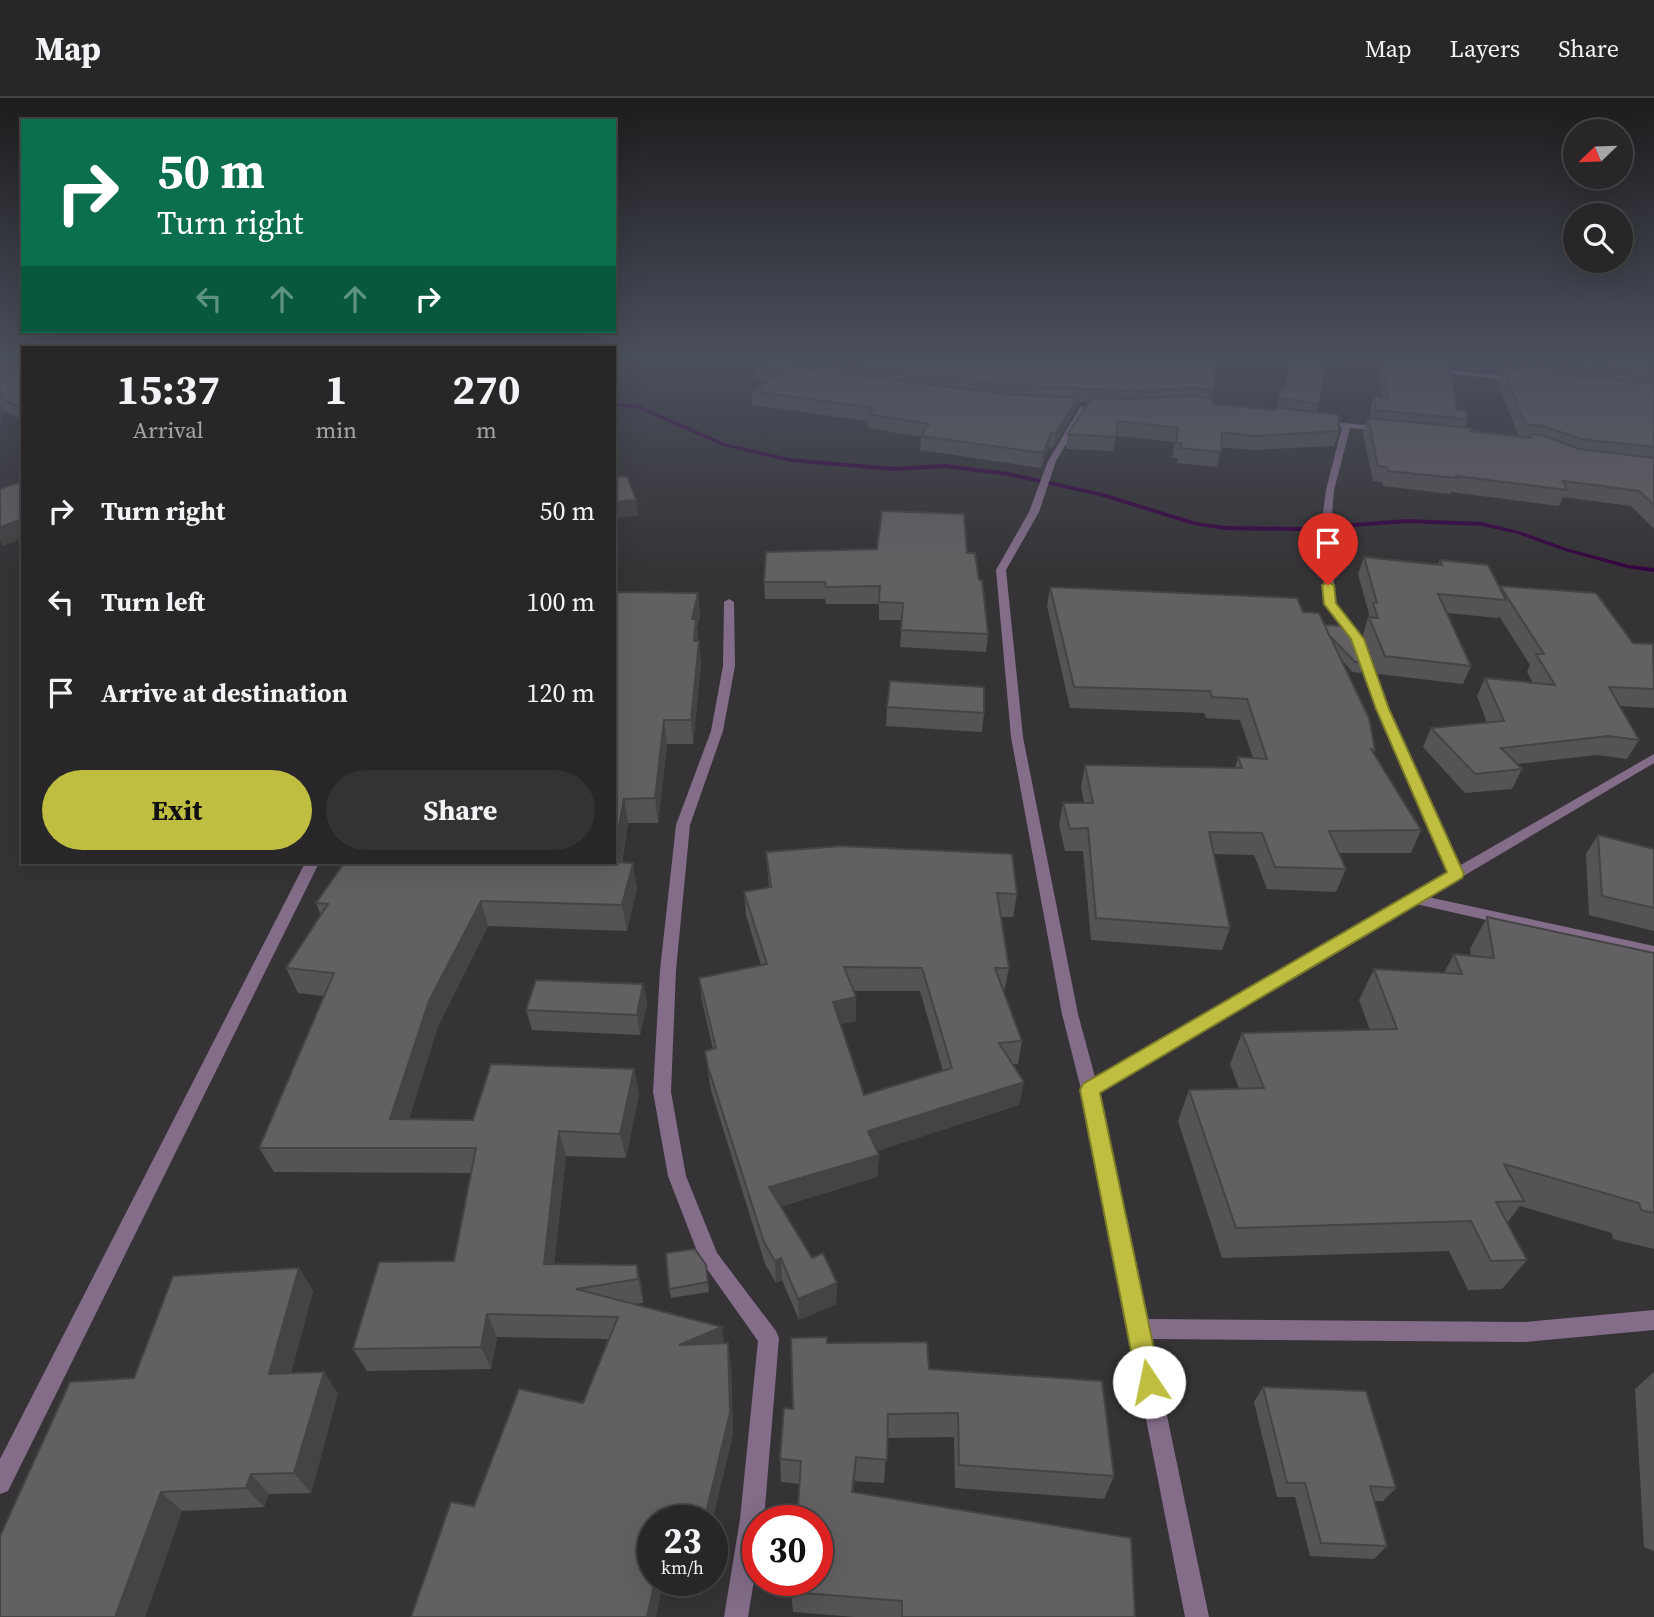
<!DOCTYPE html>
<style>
body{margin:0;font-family:"Source Serif 4",serif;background:#343234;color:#f1f3f6;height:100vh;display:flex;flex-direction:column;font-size:26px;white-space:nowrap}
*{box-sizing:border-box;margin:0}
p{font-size:23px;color:#a5a5a8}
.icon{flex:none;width:38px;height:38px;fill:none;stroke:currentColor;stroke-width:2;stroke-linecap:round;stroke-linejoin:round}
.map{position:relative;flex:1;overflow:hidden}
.details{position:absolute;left:21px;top:248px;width:595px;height:518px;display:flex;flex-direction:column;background:#282628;border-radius:0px;box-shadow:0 7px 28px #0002,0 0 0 2px #444345}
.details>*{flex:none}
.guide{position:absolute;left:21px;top:21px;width:595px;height:214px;border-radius:0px;box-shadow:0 7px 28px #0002,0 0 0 2px #444345;background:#0b6e4f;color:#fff;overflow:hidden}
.needle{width:46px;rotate:247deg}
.controls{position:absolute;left:1563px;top:21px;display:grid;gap:14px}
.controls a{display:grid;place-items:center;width:70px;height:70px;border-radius:50%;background:#282628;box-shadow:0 7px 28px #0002,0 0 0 2px #444345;font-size:35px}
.speed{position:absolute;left:637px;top:1407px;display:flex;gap:14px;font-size:35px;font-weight:700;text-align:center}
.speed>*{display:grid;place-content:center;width:91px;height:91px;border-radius:50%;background:#282628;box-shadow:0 7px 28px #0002,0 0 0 2px #444345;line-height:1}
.speed small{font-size:18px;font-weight:400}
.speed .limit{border:10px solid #d22;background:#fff;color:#111}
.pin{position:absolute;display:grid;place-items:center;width:60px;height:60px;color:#fff;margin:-72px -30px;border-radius:50% 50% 50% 0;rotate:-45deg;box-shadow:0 0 7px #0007}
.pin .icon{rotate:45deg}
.me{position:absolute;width:77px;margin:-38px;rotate:349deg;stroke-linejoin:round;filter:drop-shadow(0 0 5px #0008)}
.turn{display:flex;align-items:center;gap:24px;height:147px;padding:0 21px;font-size:32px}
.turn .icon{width:91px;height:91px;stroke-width:2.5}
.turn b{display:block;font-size:49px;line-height:60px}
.lanes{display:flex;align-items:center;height:66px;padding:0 21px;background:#0003;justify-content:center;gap:35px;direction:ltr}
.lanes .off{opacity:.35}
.eta{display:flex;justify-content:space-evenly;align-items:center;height:119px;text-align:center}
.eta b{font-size:42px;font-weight:700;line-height:49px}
.primary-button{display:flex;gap:14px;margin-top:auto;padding:14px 21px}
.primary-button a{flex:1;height:80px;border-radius:42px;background:#bfbe41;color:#111;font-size:28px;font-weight:700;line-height:80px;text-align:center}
.primary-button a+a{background:#343234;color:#f1f3f6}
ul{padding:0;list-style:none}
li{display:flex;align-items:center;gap:21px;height:91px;padding:0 21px}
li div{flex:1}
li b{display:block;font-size:26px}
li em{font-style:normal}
header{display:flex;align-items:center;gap:42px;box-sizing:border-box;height:98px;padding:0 35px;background:#282628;border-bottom:2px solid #444345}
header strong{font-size:33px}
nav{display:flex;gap:38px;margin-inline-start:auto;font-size:24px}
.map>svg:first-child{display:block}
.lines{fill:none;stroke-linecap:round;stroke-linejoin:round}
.stream{fill:#360342;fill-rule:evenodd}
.minor{fill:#836d89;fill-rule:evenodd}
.wall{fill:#555355;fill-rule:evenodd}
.shaded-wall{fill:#454345}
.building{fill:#636063;stroke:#454345;stroke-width:2;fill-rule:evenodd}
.route{fill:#bfbe41;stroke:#7c7c2a;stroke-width:2}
</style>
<header>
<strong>Map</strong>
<nav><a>Map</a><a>Layers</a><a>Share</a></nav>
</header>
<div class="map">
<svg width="1654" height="1519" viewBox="0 0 1654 1519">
<rect width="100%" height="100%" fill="#353336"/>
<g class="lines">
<polygon class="stream" points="614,305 639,307 727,346 790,360 893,369 945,366 1008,374 1103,395 1196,424 1225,428 1300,429 1407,421 1482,424 1522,434 1569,451 1629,467 1654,470 1654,474 1627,470 1565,453 1518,436 1482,428 1407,425 1300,433 1225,432 1193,427 1100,398 1008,378 945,370 893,373 790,364 723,348 636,310 614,309"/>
<g class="minor">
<polygon points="1304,260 1327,260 1401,269 1397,271"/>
<polygon points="1429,270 1516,279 1520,281 1516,283 1432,274 1428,272"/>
<polygon points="1081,308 1088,310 1056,363 1039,414 1006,472 1023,639 1078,916 1095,979 1448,774 1376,612 1352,541 1325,506 1321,430 1326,392 1342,329 1317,326 1317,322 1383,329 1387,331 1383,333 1350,330 1334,392 1331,430 1335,506 1362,541 1388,612 1459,768 1654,656 1654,665 1428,799 1654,848 1654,860 1416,806 1099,994 1147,1221 1525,1224 1654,1212 1654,1232 1525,1244 1151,1241 1209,1519 1185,1519 1081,991 1062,916 1011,639 996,472 1029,414 1048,363"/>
<polygon points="729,501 734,504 735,568 723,633 690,727 676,872 671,994 686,1078 717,1155 776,1233 779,1240 764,1421 758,1423 758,1458 748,1519 724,1519 740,1421 758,1243 700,1161 668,1078 653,994 660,872 676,727 711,633 723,568 724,504"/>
<polygon points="305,765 319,765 8,1393 0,1396 0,1361"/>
</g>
</g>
<g class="wall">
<polygon points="0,260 23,262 23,322 4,313 0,324"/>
<polygon points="777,260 1216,260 1213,292 1211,300 1212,306 1276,312 1281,291 1319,306 1317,314 1339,333 1334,348 1251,352 1221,349 1217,369 1177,365 1178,360 1172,360 1175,344 1116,338 1113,353 1066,351 1068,336 1088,304 1077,304 1075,313 1053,350 1049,349 1041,370 920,352 921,339 868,330 868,323 752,307 752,293 767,284 757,281 757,268"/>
<polygon points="1377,260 1449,260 1447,265 1457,312 1468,321 1465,330 1471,333 1519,339 1497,284 1501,276 1494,275 1488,260 1594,260 1598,271 1594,280 1602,280 1595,260 1654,260 1654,431 1631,408 1563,399 1559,408 1451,394 1451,396 1383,388 1382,384 1373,383 1363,335 1368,320 1371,321 1370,312 1374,298 1382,299 1378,271 1381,263 1377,263"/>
<polygon points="967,455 988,536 986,554 900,549 902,522 879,522 879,506 826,506 825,501 765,501 764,484"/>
<polygon points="1364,459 1438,466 1440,462 1633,545 1654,548 1654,610 1620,608 1639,642 1627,661 1597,657 1517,666 1522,671 1512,691 1465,695 1423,649 1431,630 1487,625 1477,598 1485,580 1533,585 1527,574 1530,567 1499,518 1498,520 1447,515 1471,568 1463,586 1378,576 1363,537 1369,516 1358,476"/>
<polygon points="1050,489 1303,514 1325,527 1364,565 1361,575 1352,574 1342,562 1375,652 1373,656 1421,732 1411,755 1339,755 1346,771 1336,794 1267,791 1254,757 1213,756 1230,830 1222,852 1091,842 1083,753 1065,753 1059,727 1063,705 1084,705 1081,689 1085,667 1235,670 1238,659 1253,660 1240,622 1206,620 1204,615 1070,610 1047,508"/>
<polygon points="614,494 698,495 700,518 697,529 701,566 693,646 667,646 658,725 628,725 622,765 637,790 627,833 488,828 438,928 409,1021 473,1022 634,971 639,996 626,1060 566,1058 554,1166 637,1167 642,1191 643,1205 633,1206 724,1245 731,1268 733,1336 712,1423 474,1408 583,1305 608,1241 497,1239 491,1271 367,1273 353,1251 454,1163 471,1075 274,1074 259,1050 324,898 298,895 286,870 321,817 316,805 614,765"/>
<polygon points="887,609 984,615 982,634 886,628"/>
<polygon points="1598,737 1654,751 1654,833 1589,817 1586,756"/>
<path d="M766 754 1017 796 1013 819H1001L1009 870 1004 894 1022 943 1018 966H1013L1024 984 1019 1007 877 1053 879 1057 877 1079 780 1109 812 1160 837 1185 836 1206 799 1222 782 1182 776 1185 765 1166 711 992 705 953 713 951 702 903 699 880 761 867 746 817 744 794 769 789ZM853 893H920L943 973 864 997 840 926 856 923V899Z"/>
<polygon points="1487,819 1654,855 1654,1151 1613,1141 1612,1135 1520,1108 1507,1125 1527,1162 1502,1191 1468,1192 1449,1153 1222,1160 1178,1023 1189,992 1239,991 1230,966 1242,935 1370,932 1359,902 1374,871 1444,875 1454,856 1471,858 1470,851"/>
<polygon points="643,886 647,906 640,937 532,932 526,912"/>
<polygon points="706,1167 709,1194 671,1200 669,1191"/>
<polygon points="299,1170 313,1193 291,1275 338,1295 311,1395 269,1396 264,1409 182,1413 145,1519 0,1519 134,1280"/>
<polygon points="827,1245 929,1271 1114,1378 1104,1401 955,1390 954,1339 887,1340 884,1385 855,1383 853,1394 1135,1519 855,1519 793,1514 791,1494 800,1386 781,1384 780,1361 793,1311"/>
<polygon points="1654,1274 1654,1453 1644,1449 1635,1291"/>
<polygon points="1263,1289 1396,1390 1383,1403 1374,1403 1387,1448 1374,1461 1310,1458 1295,1399 1277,1399 1254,1304"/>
</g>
<g class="shaded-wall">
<polygon points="801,261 801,274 795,277 795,264"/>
<polygon points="1077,300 1075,313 1053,350 1055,336"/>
<polygon points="0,305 4,313 0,324"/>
<polygon points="1051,335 1049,349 1041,370 1043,355"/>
<polygon points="636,402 638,418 614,420 614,404"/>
<polygon points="19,422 23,429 23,440 3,448 0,443 0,429"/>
<polygon points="698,495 700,518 697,529 699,544 696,566 692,521"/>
<polygon points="699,543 701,566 693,646 691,622"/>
<polygon points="664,622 667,646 658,725 655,700"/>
<polygon points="624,701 628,725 617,789 614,757"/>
<polygon points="633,765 637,790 627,833 622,807"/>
<polygon points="481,803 488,828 438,928 401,1046 390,1021 429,903"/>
<polygon points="643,886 647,906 640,937 637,917"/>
<polygon points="856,899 856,923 833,928 833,904"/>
<polygon points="634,971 639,996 626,1060 620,1036"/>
<polygon points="1024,984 1019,1007 867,1056 868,1033"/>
<polygon points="559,1033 566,1058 552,1189 544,1166"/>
<polygon points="879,1057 877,1079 770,1112 769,1089"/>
<polygon points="781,1160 782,1182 776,1185 775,1163"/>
<polygon points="637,1167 642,1191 643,1205 638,1181"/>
<polygon points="299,1170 313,1193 285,1297 269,1276"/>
<polygon points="837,1185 836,1206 799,1222 798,1201"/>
<polygon points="487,1216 497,1239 491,1271 481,1249"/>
<polygon points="722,1229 725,1252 679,1247"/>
<polygon points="728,1245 731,1268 733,1336 712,1423 704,1423"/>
<polygon points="324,1274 338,1295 311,1395 294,1375"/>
<polygon points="856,1359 855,1383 851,1416 852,1394"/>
<polygon points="251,1376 269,1396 264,1409 246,1390"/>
<polygon points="161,1394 182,1413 145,1519 115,1519"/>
<polygon points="655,1482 664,1482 656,1519 647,1519"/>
</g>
<g class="building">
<polygon points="0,260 17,260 23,262 23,311 0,300"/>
<polygon points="777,260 1216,260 1213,292 1196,290 1130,293 1008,287 801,261 795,264 797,270 1007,296 1077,300 1055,336 1051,335 1043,355 921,338 929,326 868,316 874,310 752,293 782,275 757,268"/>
<polygon points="1291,260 1327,260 1319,306 1279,300 1281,291 1284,292"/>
<polygon points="1383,260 1402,260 1449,265 1457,312 1466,313 1468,321 1376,312 1374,298 1388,300"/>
<polygon points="1499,260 1594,260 1598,271 1499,261"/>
<polygon points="1606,260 1654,260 1654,277 1610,272"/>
<polygon points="1503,270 1654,286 1654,349 1581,341 1544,328 1525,326"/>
<polygon points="1196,298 1212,301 1212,306 1276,312 1277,309 1339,317 1339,333 1255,338 1222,334 1221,354 1180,350 1181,345 1176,345 1178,330 1118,323 1116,339 1068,336 1091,300 1131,301"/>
<polygon points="1368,320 1471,330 1471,333 1531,340 1529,336 1542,337 1579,351 1654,360 1654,407 1639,393 1563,383 1567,392 1456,378 1457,380 1388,373 1387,369 1378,368"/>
<polygon points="627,378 636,402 614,404 614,379"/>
<polygon points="23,383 23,424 19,422 0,429 0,391"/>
<polygon points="882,413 964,416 967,455 975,455 979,482 982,482 988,536 901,532 903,505 879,504 880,488 826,489 825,484 764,484 766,454 877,451"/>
<polygon points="1364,459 1442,467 1440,462 1488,467 1506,502 1438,496 1471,568 1385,558 1369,519 1378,520 1373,505 1377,505"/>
<polygon points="1500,488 1596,495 1633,545 1653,546 1654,591 1609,589 1639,642 1608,638 1501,650 1522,671 1475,676 1431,630 1504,623 1485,580 1555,587 1536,556 1544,556"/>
<polygon points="1050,489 1297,500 1303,514 1319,515 1369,620 1375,652 1371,651 1421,732 1329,733 1346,771 1275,769 1262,735 1209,734 1230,830 1096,820 1088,730 1070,731 1063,705 1093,705 1085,667 1242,670 1238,659 1267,661 1247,601 1212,599 1210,593 1074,589"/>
<polygon points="614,494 698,495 692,521 696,521 694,543 699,543 691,622 664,622 655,700 624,701 614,757"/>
<polygon points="1325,527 1349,528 1364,565 1355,564 1329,537"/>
<polygon points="890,583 984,589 984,615 887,609"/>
<polygon points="1598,737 1654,751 1654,810 1602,798"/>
<path d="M841 748 1012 756 1017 796 997 795 1009 870H995L1022 943 999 945 1024 984 868 1033 879 1057 769 1089 812 1160 823 1155 837 1185 798 1201 781 1160 775 1163 764 1144 708 969 705 953 716 950 699 880 767 866 744 794 771 789 766 754ZM844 869 922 870 952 970 864 997 833 904 856 899Z"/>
<polygon points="614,764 633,765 622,807 481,803 429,903 390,1021 473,1022 491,966 634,971 620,1036 559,1033 544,1166 637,1167 638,1181 576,1191 722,1229 679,1247 728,1245 730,1315 704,1423 653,1423 653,1482 655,1482 647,1519 411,1519 451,1404 474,1408 519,1291 583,1305 618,1219 487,1216 481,1249 353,1251 379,1164 454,1163 476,1050 259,1050 334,875 286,870 328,806 316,805 344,765"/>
<polygon points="1487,819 1654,855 1654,1115 1641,1112 1639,1105 1504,1066 1524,1103 1496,1104 1527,1162 1491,1163 1471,1123 1236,1130 1189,992 1264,990 1242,935 1397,931 1374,871 1462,876 1454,856 1494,860"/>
<polygon points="536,882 643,886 637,917 526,912"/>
<polygon points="695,1151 706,1167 708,1184 669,1191 666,1155"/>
<polygon points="299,1170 269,1276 324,1274 294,1375 251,1376 246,1390 161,1394 115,1519 0,1519 0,1438 70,1284 134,1280 173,1178"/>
<polygon points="827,1239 827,1245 927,1244 929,1271 1102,1283 1114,1378 959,1367 958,1315 888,1316 887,1362 856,1359 852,1394 1131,1440 1135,1519 902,1519 902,1503 791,1494 792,1482 817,1482 817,1423 797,1423 801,1363 780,1361 784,1310 793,1311 791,1240"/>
<polygon points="1263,1289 1366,1293 1396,1390 1370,1388 1387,1448 1321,1445 1305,1385 1287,1385"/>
</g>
<linearGradient id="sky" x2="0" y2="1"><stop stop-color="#1d1c1e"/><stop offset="0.55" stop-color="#4b505d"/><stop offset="1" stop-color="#4b505d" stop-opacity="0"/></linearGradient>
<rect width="1654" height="472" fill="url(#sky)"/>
<polygon class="route" points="1328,484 1334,487 1336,505 1364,541 1389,611 1464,776 1462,780 1100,995 1161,1284 1158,1292 1149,1296 1141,1292 1137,1284 1080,992 1083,986 1447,774 1376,611 1351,541 1324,506 1322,487"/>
</svg>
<div class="controls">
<a><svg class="needle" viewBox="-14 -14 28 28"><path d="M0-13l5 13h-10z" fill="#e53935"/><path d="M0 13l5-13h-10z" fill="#a5a5a8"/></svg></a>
<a><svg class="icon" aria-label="search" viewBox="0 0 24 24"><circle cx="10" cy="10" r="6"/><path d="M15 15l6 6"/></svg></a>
</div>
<div class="speed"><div>23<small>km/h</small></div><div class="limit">30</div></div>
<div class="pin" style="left:1328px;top:487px;background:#d93025"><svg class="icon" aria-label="arrive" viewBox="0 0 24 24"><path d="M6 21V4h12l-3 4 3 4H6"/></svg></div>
<svg class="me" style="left:1149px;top:1284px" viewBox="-20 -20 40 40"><circle r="19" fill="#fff"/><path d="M0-13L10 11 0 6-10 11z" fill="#bfbe41"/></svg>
<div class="guide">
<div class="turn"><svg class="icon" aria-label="right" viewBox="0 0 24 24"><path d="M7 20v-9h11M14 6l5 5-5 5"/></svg><div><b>50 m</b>Turn right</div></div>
<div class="lanes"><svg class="icon off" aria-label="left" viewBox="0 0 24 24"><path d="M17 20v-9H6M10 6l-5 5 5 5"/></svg><svg class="icon off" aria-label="ahead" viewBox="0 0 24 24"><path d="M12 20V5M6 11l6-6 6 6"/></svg><svg class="icon off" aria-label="ahead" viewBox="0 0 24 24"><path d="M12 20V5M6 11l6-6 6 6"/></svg><svg class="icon" aria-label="right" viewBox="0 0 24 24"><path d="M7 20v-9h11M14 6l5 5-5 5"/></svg></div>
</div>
<section class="details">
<div class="eta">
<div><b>15:37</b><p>Arrival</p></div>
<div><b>1</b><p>min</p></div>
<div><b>270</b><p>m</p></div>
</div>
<ul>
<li><svg class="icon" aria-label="right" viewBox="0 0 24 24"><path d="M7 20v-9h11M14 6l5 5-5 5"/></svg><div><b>Turn right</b></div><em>50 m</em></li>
<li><svg class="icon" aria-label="left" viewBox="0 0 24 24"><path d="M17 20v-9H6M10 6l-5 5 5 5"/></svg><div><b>Turn left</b></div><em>100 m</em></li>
<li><svg class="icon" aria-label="arrive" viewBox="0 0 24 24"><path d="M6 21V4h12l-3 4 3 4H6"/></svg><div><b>Arrive at destination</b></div><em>120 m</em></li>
</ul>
<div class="primary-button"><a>Exit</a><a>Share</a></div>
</section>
</div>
